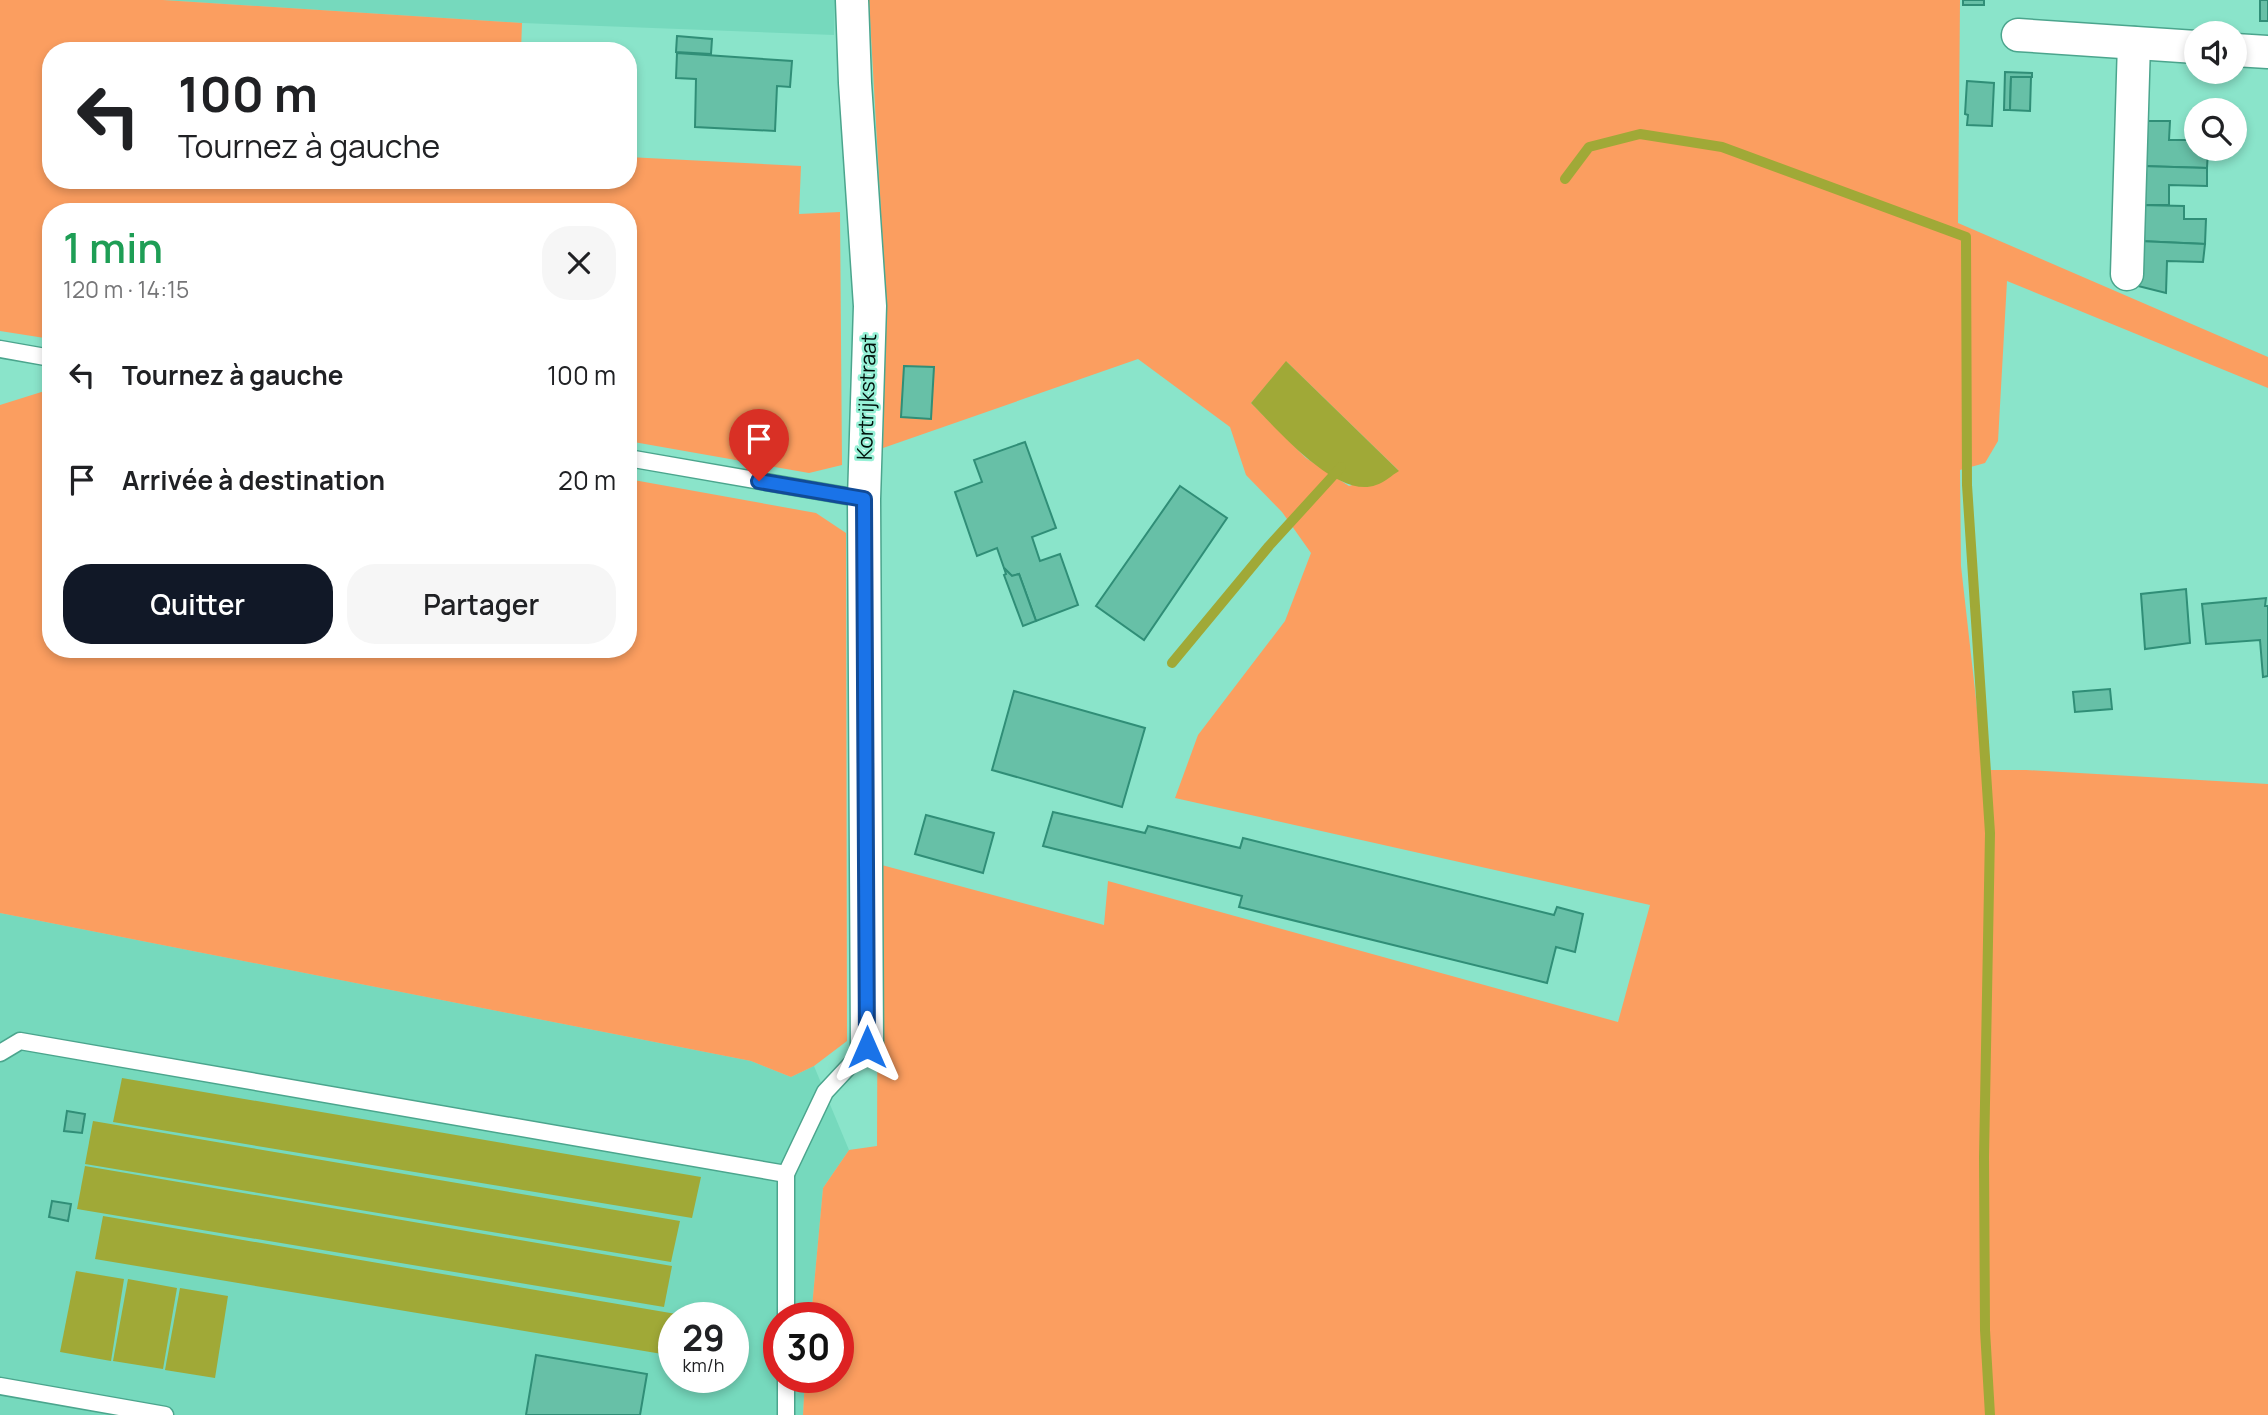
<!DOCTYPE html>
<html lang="fr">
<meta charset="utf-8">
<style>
body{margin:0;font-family:Manrope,sans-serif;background:#f6f6f6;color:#202124;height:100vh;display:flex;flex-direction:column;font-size:26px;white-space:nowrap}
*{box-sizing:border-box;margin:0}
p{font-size:23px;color:#757577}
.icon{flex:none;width:38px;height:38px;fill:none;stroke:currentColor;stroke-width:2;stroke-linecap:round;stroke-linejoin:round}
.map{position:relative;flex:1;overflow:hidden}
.side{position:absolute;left:42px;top:203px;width:595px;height:455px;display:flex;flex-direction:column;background:#fff;border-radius:28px;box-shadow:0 4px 10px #0003}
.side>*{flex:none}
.top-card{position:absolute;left:42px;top:42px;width:595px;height:147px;border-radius:28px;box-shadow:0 4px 10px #0003;background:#fff;color:#202124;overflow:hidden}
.controls{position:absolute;left:2184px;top:21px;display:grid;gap:14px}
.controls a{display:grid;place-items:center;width:63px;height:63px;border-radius:50%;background:#fff;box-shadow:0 4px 10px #0003;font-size:35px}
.speed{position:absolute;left:658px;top:1302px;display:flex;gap:14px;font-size:35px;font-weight:700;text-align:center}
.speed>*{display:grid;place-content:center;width:91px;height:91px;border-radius:50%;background:#fff;box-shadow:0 4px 10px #0003;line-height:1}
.speed small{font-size:18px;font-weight:400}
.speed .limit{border:10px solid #d22;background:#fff;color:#111}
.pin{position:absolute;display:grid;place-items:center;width:60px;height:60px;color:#fff;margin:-72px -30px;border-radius:50% 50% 50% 0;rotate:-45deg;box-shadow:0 0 7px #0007}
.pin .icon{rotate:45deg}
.me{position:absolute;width:77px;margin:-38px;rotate:0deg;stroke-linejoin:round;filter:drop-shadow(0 0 5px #0008)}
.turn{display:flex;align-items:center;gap:24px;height:147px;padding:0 21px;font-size:32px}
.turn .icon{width:91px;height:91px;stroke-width:2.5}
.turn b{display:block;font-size:49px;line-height:60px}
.round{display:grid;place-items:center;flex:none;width:74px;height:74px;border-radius:28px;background:#f6f6f6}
.headline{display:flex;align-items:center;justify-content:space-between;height:119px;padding:0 21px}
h1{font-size:42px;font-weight:600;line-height:52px;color:#1e9e55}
.button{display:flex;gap:14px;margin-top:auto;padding:14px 21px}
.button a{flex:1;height:80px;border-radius:28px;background:#111827;color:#fff;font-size:28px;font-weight:600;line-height:80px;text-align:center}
.button a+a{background:#f6f6f6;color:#202124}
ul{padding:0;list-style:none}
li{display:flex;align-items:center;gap:21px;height:105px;padding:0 21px}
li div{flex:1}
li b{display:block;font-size:26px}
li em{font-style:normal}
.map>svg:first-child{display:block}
.built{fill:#76d9bd;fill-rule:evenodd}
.green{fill:#fb9e60;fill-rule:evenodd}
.water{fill:#a0a937}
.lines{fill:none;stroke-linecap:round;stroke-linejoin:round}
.stream{stroke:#a0a937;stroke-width:10}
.building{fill:#67c0a7;stroke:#308e77;stroke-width:2}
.service-casing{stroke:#4ba58d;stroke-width:19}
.minor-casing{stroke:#4ba58d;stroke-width:35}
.service{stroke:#fff;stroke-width:16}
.minor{stroke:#fff;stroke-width:32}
.route-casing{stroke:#114b97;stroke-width:18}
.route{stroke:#1a73e8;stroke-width:12}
.labels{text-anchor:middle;stroke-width:5;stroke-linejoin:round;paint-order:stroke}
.street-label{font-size:21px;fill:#00110b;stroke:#97f1d7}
</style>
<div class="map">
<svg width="2268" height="1415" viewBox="0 0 2268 1415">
<rect width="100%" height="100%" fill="#8ae4ca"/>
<g class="built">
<polygon points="163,0 835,0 834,35 522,23"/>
<path d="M0 913 751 1061 791 1077 814 1066 849 1150 823 1188 811 1318H779V1377H805L803 1415H0ZM674 1318H733V1377H674Z"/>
</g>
<g class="green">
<polygon points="0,0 163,0 522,23 521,51 51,51 51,180 628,180 628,157 801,166 799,214 840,212 842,465 809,473 628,441 628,212 51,212 51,339 0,331"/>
<path d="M869 0H1960L1958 223 2268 357V388L2007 281 1998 441 1985 463 1960 470 1961 566 1984 770H2026L2268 784V1415H803L805 1377H838V1318H811L823 1188 849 1150 877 1146 878 864 1104 925 1108 881 1618 1022 1650 905 1175 798 1198 735 1285 621 1311 553 1282 512 1246 475 1230 427 1138 359 883 448 886 301ZM1286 362H1287L1398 470 1349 486 1306 458 1251 403Z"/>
<polygon points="51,389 51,649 628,649 628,479 816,513 846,533 847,1041 814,1066 791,1077 751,1061 0,913 0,405"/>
</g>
<g class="water">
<path d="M1286 361 1399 471C1392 475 1384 483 1376 485 1337 500 1276 428 1251 403Z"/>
<polygon points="122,1078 701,1177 692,1218 113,1122"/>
<polygon points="93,1121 680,1221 671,1262 85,1164"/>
<polygon points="85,1166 672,1266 664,1307 77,1209"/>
<polygon points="103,1216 682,1315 683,1315 682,1318 674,1318 674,1356 95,1259"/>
<polygon points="76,1271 124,1279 111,1361 60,1352"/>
<polygon points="128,1279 177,1288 163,1369 113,1361"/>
<polygon points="180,1288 228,1296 215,1378 165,1370"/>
</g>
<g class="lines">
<g class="stream">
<polyline points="1565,179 1589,147 1640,134 1722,147 1966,237 1967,485 1990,833 1984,1157 1985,1330 1990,1415"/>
<polyline points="1172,663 1269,546 1341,467"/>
</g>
</g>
<g class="building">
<rect x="1963" y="0" width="21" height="5"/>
<rect x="2260" y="0" width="8" height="21"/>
<polygon points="677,36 712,39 711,54 676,52"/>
<polygon points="677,53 792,61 790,87 777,86 775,131 695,127 696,79 676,78"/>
<polygon points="2005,72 2032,73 2032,77 2011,77 2010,110 2004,110"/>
<polygon points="2011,77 2031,77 2030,111 2010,110"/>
<polygon points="1967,81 1994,83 1992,126 1967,125 1968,115 1965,114"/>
<polygon points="2143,121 2170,121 2169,140 2191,140 2191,128 2196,128 2196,149 2208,149 2207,168 2141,166"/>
<polygon points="2141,166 2207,168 2207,186 2169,185 2169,205 2140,205"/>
<polygon points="2140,205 2184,206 2184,219 2206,219 2205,244 2139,241"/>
<polygon points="2139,241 2205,244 2203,262 2167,261 2166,293 2138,286"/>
<polygon points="904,366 934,367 931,419 901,417"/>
<polygon points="1025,442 1056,528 1032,537 1040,561 1060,554 1078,605 1036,621 1019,574 1012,576 1004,568 997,548 977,556 955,492 982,482 974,460"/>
<polygon points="1180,486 1227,518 1144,640 1096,606"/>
<polygon points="1004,568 1012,576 1019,574 1036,621 1023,626 1004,575 1006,574"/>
<polygon points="2186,589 2190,643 2145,649 2141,594"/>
<polygon points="2266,598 2265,606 2268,606 2268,676 2263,677 2260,640 2206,644 2202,604"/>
<polygon points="2110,689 2112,709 2075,712 2073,692"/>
<polygon points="1014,691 1145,728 1122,807 992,770"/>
<polygon points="1053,812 1145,833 1148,826 1240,848 1243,838 1554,915 1557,907 1583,914 1575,952 1556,947 1547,983 1239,907 1242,896 1043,846"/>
<polygon points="926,815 994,833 983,873 915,854"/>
<polygon points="67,1111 85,1114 82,1133 64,1131"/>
<polygon points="52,1201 71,1204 68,1221 49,1217"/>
<polygon points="536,1355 647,1374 640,1415 526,1415"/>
</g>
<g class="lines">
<g class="service-casing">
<g id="service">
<polyline points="0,349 51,358"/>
<polyline points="628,458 864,499"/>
<polyline points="0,1053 20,1041 786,1174"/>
<polyline points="786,1318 786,1174 825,1092 867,1047"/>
<polyline points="786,1377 786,1415"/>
<polyline points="0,1386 165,1415"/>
</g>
</g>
<g class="minor-casing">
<g id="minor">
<polyline points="852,0 855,83 870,306 864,499 867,1047"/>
<polyline points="2018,35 2196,47"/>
<polyline points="2235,50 2268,52"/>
<polyline points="2127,274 2134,43"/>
</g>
</g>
<use href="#service" class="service"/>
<use href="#minor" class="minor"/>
</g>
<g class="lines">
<g class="route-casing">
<polyline id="route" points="759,481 864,499 867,1047"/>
</g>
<use href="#route" class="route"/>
</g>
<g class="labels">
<g class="street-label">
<text transform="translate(867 397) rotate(-88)" y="7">Kortrijkstraat</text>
</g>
</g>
</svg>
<div class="controls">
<a><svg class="icon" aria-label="sound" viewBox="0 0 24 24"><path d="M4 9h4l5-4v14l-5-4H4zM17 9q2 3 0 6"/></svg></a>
<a><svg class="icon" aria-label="search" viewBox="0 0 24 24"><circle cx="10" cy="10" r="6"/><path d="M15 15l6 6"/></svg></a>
</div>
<div class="speed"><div>29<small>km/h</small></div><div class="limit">30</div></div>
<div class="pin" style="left:759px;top:481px;background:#d93025"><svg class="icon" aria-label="arrive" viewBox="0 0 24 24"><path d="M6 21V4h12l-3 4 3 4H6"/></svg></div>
<svg class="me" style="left:867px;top:1047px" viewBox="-20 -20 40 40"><path d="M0-17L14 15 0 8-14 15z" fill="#1a73e8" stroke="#fff" stroke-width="4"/></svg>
<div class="top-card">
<div class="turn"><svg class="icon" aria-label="left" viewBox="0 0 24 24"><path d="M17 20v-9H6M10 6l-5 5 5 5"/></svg><div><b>100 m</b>Tournez à gauche</div></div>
</div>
<section class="side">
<div class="headline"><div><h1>1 min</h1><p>120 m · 14:15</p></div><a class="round"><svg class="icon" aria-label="close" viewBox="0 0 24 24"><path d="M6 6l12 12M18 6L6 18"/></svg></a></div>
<ul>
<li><svg class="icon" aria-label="left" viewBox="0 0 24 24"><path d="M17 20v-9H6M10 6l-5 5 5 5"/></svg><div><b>Tournez à gauche</b></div><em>100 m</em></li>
<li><svg class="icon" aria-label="arrive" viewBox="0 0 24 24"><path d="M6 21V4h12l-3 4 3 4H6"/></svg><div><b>Arrivée à destination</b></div><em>20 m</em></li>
</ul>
<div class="button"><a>Quitter</a><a>Partager</a></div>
</section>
</div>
